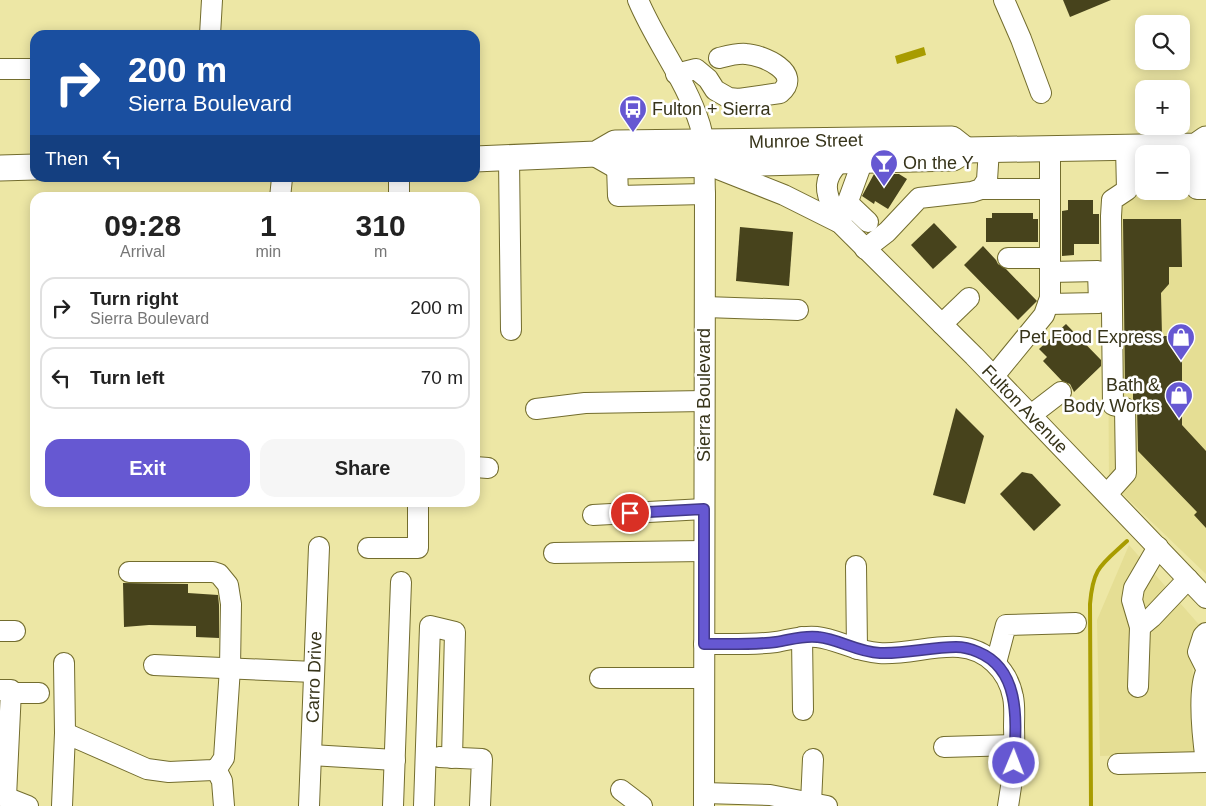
<!DOCTYPE html>
<meta charset="utf-8">
<style>
body{margin:0;font-family:Arial,sans-serif;background:#f6f6f6;color:#222;height:100vh;display:flex;flex-direction:column;font-size:19px;white-space:nowrap}
*{box-sizing:border-box;margin:0}
p{font-size:16px;color:#767676}
.icon{flex:none;width:28px;height:28px;fill:none;stroke:currentColor;stroke-width:2;stroke-linecap:round;stroke-linejoin:round}
.map{position:relative;flex:1;overflow:hidden}
.sheet{position:absolute;left:30px;top:192px;width:450px;height:315px;display:flex;flex-direction:column;background:#fff;border-radius:15px;box-shadow:0 2px 12px #0003}
.sheet>*{flex:none}
.hud{position:absolute;left:30px;top:30px;width:450px;height:152px;border-radius:15px;box-shadow:0 2px 12px #0003;background:#1a4fa0;color:#fff;overflow:hidden}
.fabs{position:absolute;left:1135px;top:15px;display:grid;gap:10px}
.fabs a{display:grid;place-items:center;width:55px;height:55px;border-radius:10px;background:#fff;box-shadow:0 2px 12px #0003;font-size:25px}
.pin{position:absolute;display:grid;place-items:center;width:42px;height:42px;color:#fff;margin:-21px;border:2px solid #fff;border-radius:50%;box-shadow:0 1px 5px #0007}
.me{position:absolute;width:55px;margin:-28px;rotate:1deg;stroke-linejoin:round;filter:drop-shadow(0 0 4px #0008)}
.turn{display:flex;align-items:center;gap:18px;height:105px;padding:0 15px;font-size:22px}
.turn .icon{width:65px;height:65px;stroke-width:2.5}
.turn b{display:block;font-size:35px;line-height:42px}
.then{display:flex;align-items:center;height:48px;padding:0 15px;background:#0003;gap:10px;font-size:19px}
.eta{display:flex;justify-content:space-evenly;align-items:center;height:85px;text-align:center}
.eta b{font-size:30px;font-weight:700;line-height:35px}
.action{display:flex;gap:10px;margin-top:auto;padding:10px 15px}
.action a{flex:1;height:58px;border-radius:15px;background:#6658d2;color:#fff;font-size:20px;font-weight:700;line-height:58px;text-align:center}
.action a+a{background:#f6f6f6;color:#222}
ul{padding:0;list-style:none}
li{display:flex;align-items:center;gap:15px;height:62px;margin:0 10px 8px;padding:0 5px;border:2px solid #e0e0e0;border-radius:15px}
li div{flex:1}
li b{display:block;font-size:19px}
li em{font-style:normal}
.map>svg:first-child{display:block}
.built{fill:#e5de94}
.water{fill:#a89c00}
.lines{fill:none;stroke-linecap:round;stroke-linejoin:round}
.stream{stroke:#a89c00;stroke-width:4}
.building{fill:#47431c}
.minor-casing{stroke:#736d2e;stroke-width:22}
.major-casing{stroke:#736d2e;stroke-width:27}
.minor{stroke:#fff;stroke-width:20}
.major{stroke:#fff;stroke-width:25}
.route-casing{stroke:#423988;stroke-width:12}
.route{stroke:#6658d2;stroke-width:9}
.labels{text-anchor:middle;stroke-width:5;stroke-linejoin:round;paint-order:stroke}
.poi-label{font-size:18px;fill:#37341a;stroke:#fff;text-anchor:start}
.street-label{font-size:18px;fill:#37341a;stroke:#fff}
</style>
<div class="map">
<svg width="1206" height="806" viewBox="0 0 1206 806">
<rect width="100%" height="100%" fill="#ede7a5"/>
<g class="built">
<polygon points="1181,188 1206,188 1206,574 1109,481 1107,189 1144,189 1144,191 1181,191"/>
<polygon points="1129,545 1202,628 1192,644 1195,753 1100,756 1097,620"/>
</g>
<polygon class="water" points="924,47 926,55 897,64 895,56"/>
<g class="lines">
<path class="stream" d="M1091 806 1090 604C1093 567 1101 565 1127 541"/>
</g>
<g class="building">
<polygon points="1063,0 1111,0 1070,17"/>
<polygon points="874,174 899,174 907,179 888,209 875,201 874,204 862,196"/>
<polygon points="1068,200 1093,200 1093,214 1099,214 1099,244 1074,244 1074,255 1062,256 1062,211 1068,210"/>
<polygon points="992,213 1033,213 1033,219 1038,219 1038,242 986,242 986,218 992,218"/>
<polygon points="1123,219 1181,219 1182,267 1169,267 1169,284 1161,293 1162,336 1182,336 1182,425 1206,451 1206,528 1194,515 1197,512 1138,451 1137,407 1133,399 1133,389 1125,389"/>
<polygon points="934,223 957,247 933,269 911,245"/>
<polygon points="740,227 793,232 789,286 736,281"/>
<polygon points="983,246 996,260 998,264 1006,269 1037,301 1018,320 964,265"/>
<polygon points="1066,324 1101,360 1101,366 1074,392 1070,384 1062,381 1043,361 1047,357 1039,349"/>
<polygon points="956,408 984,436 965,504 933,495"/>
<polygon points="1022,472 1032,474 1061,505 1034,531 1000,494"/>
<polygon points="123,583 188,584 188,593 218,595 219,605 219,638 196,637 196,626 149,625 124,627"/>
</g>
<g class="lines">
<g class="minor-casing">
<g id="minor">
<path d="M638 0C656 43 686 80 700 125 706 146 704 172 705 194L704 806"/>
<polyline points="1004,0 1021,39 1041,93"/>
<polyline points="210,35 212,0"/>
<polyline points="0,69 35,69"/>
<path d="M676 74 696 69 708 79 715 90 729 98 739 99 780 93C804 73 763 55 746 54 738 53 727 56 719 58"/>
<polyline points="1196,146 1197,189 1206,189"/>
<polyline points="509,158 511,330"/>
<polyline points="617,166 618,196 705,194"/>
<polyline points="713,167 784,195 840,223 974,356 1206,598"/>
<polyline points="399,178 399,198"/>
<polyline points="981,189 1050,189"/>
<polyline points="280,198 282,178"/>
<polyline points="848,203 868,222"/>
<path d="M840 223C834 210 822 191 829 177 831 171 837 165 840 160"/>
<polyline points="840,223 863,160"/>
<polyline points="865,249 887,232 919,198 972,192 981,189 987,180 989,149"/>
<polyline points="1008,258 1050,258"/>
<polyline points="1048,304 1099,303 1098,271 1050,272"/>
<polyline points="705,307 798,310"/>
<polyline points="942,324 969,298"/>
<polyline points="994,376 1044,315 1050,298 1050,148"/>
<polyline points="536,409 585,403 704,401"/>
<polyline points="1031,415 1061,392"/>
<polyline points="475,467 488,468"/>
<polyline points="1107,494 1126,473 1125,408 1113,405 1111,216 1112,200 1127,190 1126,147"/>
<polyline points="593,515 704,509"/>
<polyline points="368,548 418,548 418,502"/>
<polyline points="554,553 704,551"/>
<polyline points="856,566 857,649"/>
<polyline points="1140,627 1152,617 1188,579"/>
<polyline points="0,631 15,631"/>
<polyline points="1206,633 1203,636 1198,652 1206,668"/>
<polyline points="802,637 803,710"/>
<path d="M704 644C728 644 752 645 776 642 790 640 803 635 817 637 837 639 856 652 879 653 906 655 932 645 959 647 986 649 1008 670 1013 697 1015 706 1014 717 1014 727 1015 754 1013 779 1008 806"/>
<polyline points="64,663 65,733"/>
<polyline points="996,663 1006,625 1076,623"/>
<polyline points="154,665 314,672"/>
<path d="M1206 672C1197 692 1203 740 1206 762"/>
<polyline points="600,678 704,678"/>
<polyline points="1138,687 1140,627 1132,600 1134,588 1158,547"/>
<polyline points="0,690 11,690 6,797"/>
<polyline points="11,693 39,693"/>
<polyline points="944,747 1015,745"/>
<polyline points="311,755 395,760"/>
<polyline points="439,757 482,759 480,806"/>
<polyline points="1118,764 1206,762"/>
<polyline points="216,769 222,781 224,806"/>
<polyline points="621,790 642,806"/>
<polyline points="704,793 770,795 827,806"/>
<polyline points="0,795 28,806"/>
<polyline points="811,803 813,759"/>
<polyline points="62,806 65,733 147,769 169,772 213,770 218,767 224,758 230,668 231,604 228,585 219,574 213,572 129,572"/>
<polyline points="309,806 319,547"/>
<polyline points="393,806 401,582"/>
<polyline points="424,806 430,626 455,632 452,758"/>
</g>
</g>
<g class="major-casing">
<g id="major">
<polyline points="596,154 617,166 727,164 953,158 966,150 1196,146 1206,139"/>
<polyline points="475,159 596,154 615,143 952,139 966,150"/>
<polyline points="0,168 35,167"/>
</g>
</g>
<use href="#minor" class="minor"/>
<use href="#major" class="major"/>
</g>
<g class="lines">
<g class="route-casing">
<path id="route" d="M630 513 704 509V644C728 644 752 645 776 642 790 640 803 635 818 637 839 639 857 652 880 653 906 654 931 647 956 647 964 647 971 649 978 652 1022 670 1016 724 1014 763"/>
</g>
<use href="#route" class="route"/>
</g>
<defs>
<g id="bus-pin" transform="scale(1.4375)"><path d="M0 17L-7.5 6A9.5 9.5 0 1 1 7.5 6Z" fill="#6658d2" stroke="#fff"/><path d="M-5-6H5V4H4V6H2V4H-2V6H-4V4H-5ZM-3.5-4V0h7V-4ZM-3.5 1.2v1.5H-2V1.2ZM2 1.2v1.5H3.5V1.2Z" fill="#fff"/></g>
<g id="bar-pin" transform="scale(1.4375)"><path d="M0 17L-7.5 6A9.5 9.5 0 1 1 7.5 6Z" fill="#6658d2" stroke="#fff"/><path d="M-6-5H6L.8 .8V4.5H3.5V6h-7V4.5H-.8V.8Z" fill="#fff"/></g>
<g id="shop-pin" transform="scale(1.4375)"><path d="M0 17L-7.5 6A9.5 9.5 0 1 1 7.5 6Z" fill="#6658d2" stroke="#fff"/><path d="M-5-2.5h2.3a2.7 3.5 0 0 1 5.4 0H5L5.5 6h-11ZM-1.5-2.5h3a1.5 2.3 0 0 0-3 0Z" fill="#fff"/></g>
</defs>
<g fill-rule="evenodd">
<use href="#bus-pin" x="633" y="109"/>
<use href="#bar-pin" x="884" y="163"/>
<use href="#shop-pin" x="1181" y="337"/>
<use href="#shop-pin" x="1179" y="395"/>
</g>
<g class="labels">
<g class="poi-label">
<text x="652" y="115">Fulton + Sierra</text>
<text x="903" y="169">On the Y</text>
<text x="1162" y="343" text-anchor="end">Pet Food Express</text>
<text x="1160" y="391" text-anchor="end">Bath &amp;<tspan x="1160" dy="21">Body Works</tspan></text>
</g>
<g class="street-label">
<text transform="translate(806 141) rotate(-1)" y="6">Munroe Street</text>
<text transform="translate(704 395) rotate(-90)" y="6">Sierra Boulevard</text>
<text transform="translate(1025 409) rotate(46)" y="6">Fulton Avenue</text>
<text transform="translate(314 677) rotate(-88)" y="6">Carro Drive</text>
</g>
</g>
</svg>
<div class="fabs">
<a><svg class="icon" aria-label="search" viewBox="0 0 24 24"><circle cx="10" cy="10" r="6"/><path d="M15 15l6 6"/></svg></a>
<a>+</a>
<a>−</a>
</div>
<div class="pin" style="left:630px;top:513px;background:#d93025"><svg class="icon" aria-label="arrive" viewBox="0 0 24 24"><path d="M6 21V4h12l-3 4 3 4H6"/></svg></div>
<svg class="me" style="left:1014px;top:763px" viewBox="-20 -20 40 40"><circle r="17" fill="#6658d2" stroke="#fff" stroke-width="3"/><path d="M0-11L8 9 0 5-8 9z" fill="#fff"/></svg>
<div class="hud">
<div class="turn"><svg class="icon" aria-label="right" viewBox="0 0 24 24"><path d="M7 20v-9h11M14 6l5 5-5 5"/></svg><div><b>200 m</b>Sierra Boulevard</div></div>
<div class="then">Then<svg class="icon" aria-label="left" viewBox="0 0 24 24"><path d="M17 20v-9H6M10 6l-5 5 5 5"/></svg></div>
</div>
<section class="sheet">
<div class="eta">
<div><b>09:28</b><p>Arrival</p></div>
<div><b>1</b><p>min</p></div>
<div><b>310</b><p>m</p></div>
</div>
<ul>
<li><svg class="icon" aria-label="right" viewBox="0 0 24 24"><path d="M7 20v-9h11M14 6l5 5-5 5"/></svg><div><b>Turn right</b><p>Sierra Boulevard</p></div><em>200 m</em></li>
<li><svg class="icon" aria-label="left" viewBox="0 0 24 24"><path d="M17 20v-9H6M10 6l-5 5 5 5"/></svg><div><b>Turn left</b></div><em>70 m</em></li>
</ul>
<div class="action"><a>Exit</a><a>Share</a></div>
</section>
</div>
